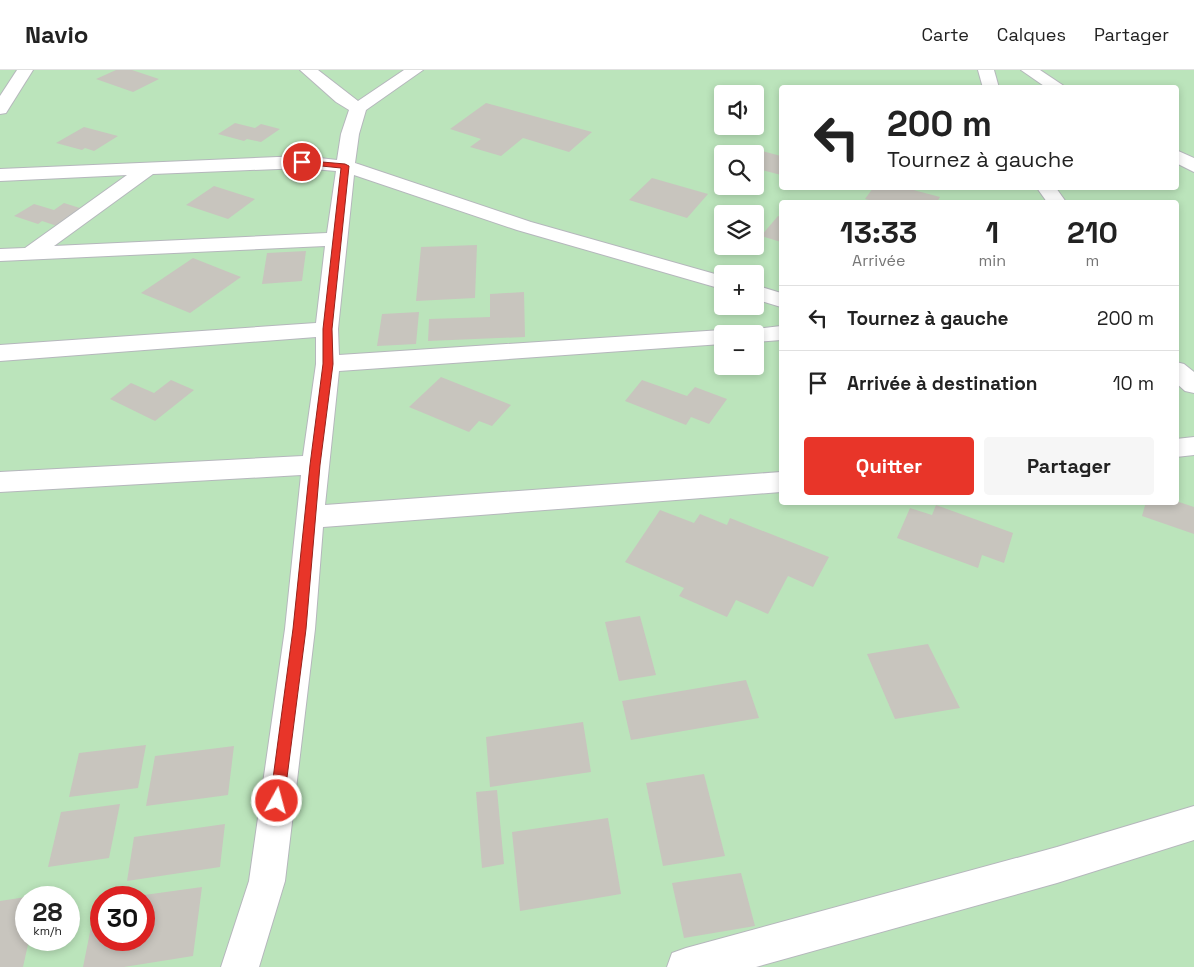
<!DOCTYPE html>
<html lang="fr">
<meta charset="utf-8">
<style>
body{margin:0;font-family:"Space Grotesk",sans-serif;background:#f6f6f6;color:#222;height:100vh;display:flex;flex-direction:column;font-size:19px;white-space:nowrap}
*{box-sizing:border-box;margin:0}
p{font-size:16px;color:#767676}
.icon{flex:none;width:28px;height:28px;fill:none;stroke:currentColor;stroke-width:2;stroke-linecap:round;stroke-linejoin:round}
.map{position:relative;flex:1;overflow:hidden}
.sheet{position:absolute;left:779px;top:130px;width:400px;height:305px;display:flex;flex-direction:column;background:#fff;border-radius:5px;box-shadow:0 2px 8px #0003}
.sheet>*{flex:none}
.top-card{position:absolute;left:779px;top:15px;width:400px;height:105px;border-radius:5px;box-shadow:0 2px 8px #0003;background:#fff;color:#222;overflow:hidden}
.tools{position:absolute;left:714px;top:15px;display:grid;gap:10px}
.tools a{display:grid;place-items:center;width:50px;height:50px;border-radius:5px;background:#fff;box-shadow:0 2px 8px #0003;font-size:25px}
.speed{position:absolute;left:15px;top:816px;display:flex;gap:10px;font-size:25px;font-weight:700;text-align:center}
.speed>*{display:grid;place-content:center;width:65px;height:65px;border-radius:50%;background:#fff;box-shadow:0 2px 8px #0003;line-height:1}
.speed small{font-size:12px;font-weight:400}
.speed .limit{border:8px solid #d22;background:#fff;color:#111}
.pin{position:absolute;display:grid;place-items:center;width:42px;height:42px;color:#fff;margin:-21px;border:2px solid #fff;border-radius:50%;box-shadow:0 1px 5px #0007}
.me{position:absolute;width:55px;margin:-28px;rotate:7deg;stroke-linejoin:round;filter:drop-shadow(0 0 4px #0008)}
.turn{display:flex;align-items:center;gap:18px;height:105px;padding:0 25px;font-size:22px}
.turn .icon{width:65px;height:65px;stroke-width:2.5}
.turn b{display:block;font-size:35px;line-height:42px}
.eta{display:flex;justify-content:space-evenly;align-items:center;height:85px;text-align:center}
.eta b{font-size:30px;font-weight:600;line-height:35px}
.primary-button{display:flex;gap:10px;margin-top:auto;padding:10px 25px}
.primary-button a{flex:1;height:58px;border-radius:5px;background:#e83529;color:#fff;font-size:20px;font-weight:600;line-height:58px;text-align:center}
.primary-button a+a{background:#f6f6f6;color:#222}
ul{padding:0;list-style:none}
li{display:flex;align-items:center;gap:15px;height:65px;padding:0 25px;border-top:1px solid #e0e0e0}
li div{flex:1}
li b{display:block;font-size:19px}
li em{font-style:normal}
header{display:flex;align-items:center;gap:30px;box-sizing:border-box;height:70px;padding:0 25px;background:#fff;border-bottom:1px solid #e0e0e0}
header strong{font-size:24px}
nav{display:flex;gap:28px;margin-inline-start:auto;font-size:18px}
.map>svg:first-child{display:block}
.green{fill:#bbe4bb;fill-rule:evenodd}
.building{fill:#c8c5be}
.lines{fill:none;stroke-linecap:round;stroke-linejoin:round}
.street-casing{stroke:#b5b7bc;stroke-width:2}
.street{fill:#fff;fill-rule:evenodd}
.route{fill:#e83529;stroke:#97221b}
</style>
<header>
<strong>Navio</strong>
<nav><a>Carte</a><a>Calques</a><a>Partager</a></nav>
</header>
<div class="map">
<svg width="1194" height="897" viewBox="0 0 1194 897">
<rect width="100%" height="100%" fill="#ebe8df"/>
<path class="green" d="M0 0H1194V897H0ZM781 18H1176V118H781ZM722 24H755V56H722ZM722 84H755V116H722ZM781 132H1176V432H781ZM722 144H755V176H722ZM722 204H755V236H722ZM722 264H755V296H722ZM26 828H69V870H26ZM101 828H144V870H101Z"/>
<g class="building">
<polygon points="116,0 132,0 159,9 133,22 96,9"/>
<polygon points="486,33 592,62 569,82 523,68 501,86 470,77 481,69 450,59"/>
<polygon points="235,53 255,58 261,54 280,59 261,72 247,69 244,71 218,64"/>
<polygon points="84,57 118,66 94,81 85,78 82,80 56,73"/>
<polygon points="747,77 781,86 781,105 755,98 755,84 741,84"/>
<polygon points="652,108 708,124 687,148 629,130"/>
<polygon points="214,116 255,129 228,149 186,135"/>
<polygon points="873,118 906,118 940,127 937,132 877,132 865,129"/>
<polygon points="64,133 83,139 57,156 42,151 38,154 14,146 34,134 54,140"/>
<polygon points="778,146 781,147 781,172 761,166"/>
<polygon points="477,175 475,228 416,231 421,177"/>
<polygon points="306,181 302,211 262,214 267,183"/>
<polygon points="193,188 241,207 190,243 141,223"/>
<polygon points="524,222 525,267 428,271 429,249 490,247 490,224"/>
<polygon points="419,242 416,274 377,276 382,244"/>
<polygon points="441,307 511,335 492,356 479,351 469,362 409,337"/>
<polygon points="171,310 194,320 155,351 110,329 131,313 154,323"/>
<polygon points="642,310 687,326 695,317 727,329 709,354 691,347 686,355 625,331"/>
<polygon points="1176,431 1194,437 1194,464 1142,446 1146,432"/>
<polygon points="936,435 1013,463 1004,493 982,485 978,498 897,468 910,438 932,445"/>
<polygon points="660,440 694,453 700,444 727,455 730,448 829,487 813,517 788,506 768,544 736,530 727,547 679,526 684,518 625,492"/>
<polygon points="640,546 656,605 619,611 605,552"/>
<polygon points="928,574 960,638 895,649 867,584"/>
<polygon points="746,610 759,648 631,670 622,631"/>
<polygon points="583,652 591,702 490,717 486,667"/>
<polygon points="146,675 138,718 69,727 79,683"/>
<polygon points="234,676 228,725 146,736 155,686"/>
<polygon points="704,704 725,786 663,796 646,713"/>
<polygon points="497,720 504,794 482,798 476,722"/>
<polygon points="120,734 109,788 48,797 61,742"/>
<polygon points="608,748 621,824 520,841 512,762"/>
<polygon points="225,754 220,797 127,811 134,767"/>
<polygon points="741,803 755,856 684,868 672,813"/>
<polygon points="202,817 193,886 124,897 83,897 96,832 101,832 101,870 144,870 144,828 137,826"/>
<polygon points="26,827 26,870 29,870 23,897 0,897 0,831"/>
</g>
<g class="lines">
<g class="street-casing">
<g id="street">
<polygon points="17,0 33,0 6,43 0,44 0,26"/>
<path d="M300 0H318L358 31 404 0H423L366 40 359 64 355 93 531 152 722 206V219L517 160 354 105 338 259 339 285 722 260 731 264H722V274L339 301 325 435 781 402V422L323 457 315 559 285 811 259 897H221L249 811 285 559 301 405 0 422V402L303 386 316 294V267L0 291V275L316 253 325 176 0 191V179L25 178 127 105 0 111V99L302 86 337 90 341 64 349 40 336 32ZM302 98 336 101 327 163 54 176 153 104Z"/>
<polygon points="978,0 994,0 999,18 983,18"/>
<polygon points="1021,0 1040,0 1067,18 1047,18"/>
<polygon points="1176,80 1194,88 1194,102 1176,93"/>
<polygon points="1037,118 1056,118 1066,132 1047,132"/>
<polygon points="755,215 781,223 781,237 755,229"/>
<polygon points="781,256 781,270 755,272 755,264 744,264 747,260"/>
<polygon points="1176,292 1184,294 1194,302 1194,323 1185,321 1176,313"/>
<polygon points="1194,367 1194,385 1176,387 1176,369"/>
<polygon points="1194,736 1194,770 1057,813 756,897 667,897 672,883 686,878 1057,777"/>
</g>
</g>
<use href="#street" class="street"/>
</g>
<polygon class="route" points="299,90 345,94 349,96 332,259 333,294 320,395 306,559 284,731 282,736 277,738 272,736 270,731 293,559 310,395 323,294 323,259 341,98 302,94 298,92"/>
</svg>
<div class="tools">
<a><svg class="icon" aria-label="sound" viewBox="0 0 24 24"><path d="M4 9h4l5-4v14l-5-4H4zM17 9q2 3 0 6"/></svg></a>
<a><svg class="icon" aria-label="search" viewBox="0 0 24 24"><circle cx="10" cy="10" r="6"/><path d="M15 15l6 6"/></svg></a>
<a><svg class="icon" aria-label="layers" viewBox="0 0 24 24"><path d="M12 4l9 5-9 5-9-5zM3 14l9 5 9-5"/></svg></a>
<a>+</a>
<a>−</a>
</div>
<div class="speed"><div>28<small>km/h</small></div><div class="limit">30</div></div>
<div class="pin" style="left:302px;top:92px;background:#d93025"><svg class="icon" aria-label="arrive" viewBox="0 0 24 24"><path d="M6 21V4h12l-3 4 3 4H6"/></svg></div>
<svg class="me" style="left:277px;top:731px" viewBox="-20 -20 40 40"><circle r="17" fill="#e83529" stroke="#fff" stroke-width="3"/><path d="M0-11L8 9 0 5-8 9z" fill="#fff"/></svg>
<div class="top-card">
<div class="turn"><svg class="icon" aria-label="left" viewBox="0 0 24 24"><path d="M17 20v-9H6M10 6l-5 5 5 5"/></svg><div><b>200 m</b>Tournez à gauche</div></div>
</div>
<section class="sheet">
<div class="eta">
<div><b>13:33</b><p>Arrivée</p></div>
<div><b>1</b><p>min</p></div>
<div><b>210</b><p>m</p></div>
</div>
<ul>
<li><svg class="icon" aria-label="left" viewBox="0 0 24 24"><path d="M17 20v-9H6M10 6l-5 5 5 5"/></svg><div><b>Tournez à gauche</b></div><em>200 m</em></li>
<li><svg class="icon" aria-label="arrive" viewBox="0 0 24 24"><path d="M6 21V4h12l-3 4 3 4H6"/></svg><div><b>Arrivée à destination</b></div><em>10 m</em></li>
</ul>
<div class="primary-button"><a>Quitter</a><a>Partager</a></div>
</section>
</div>
